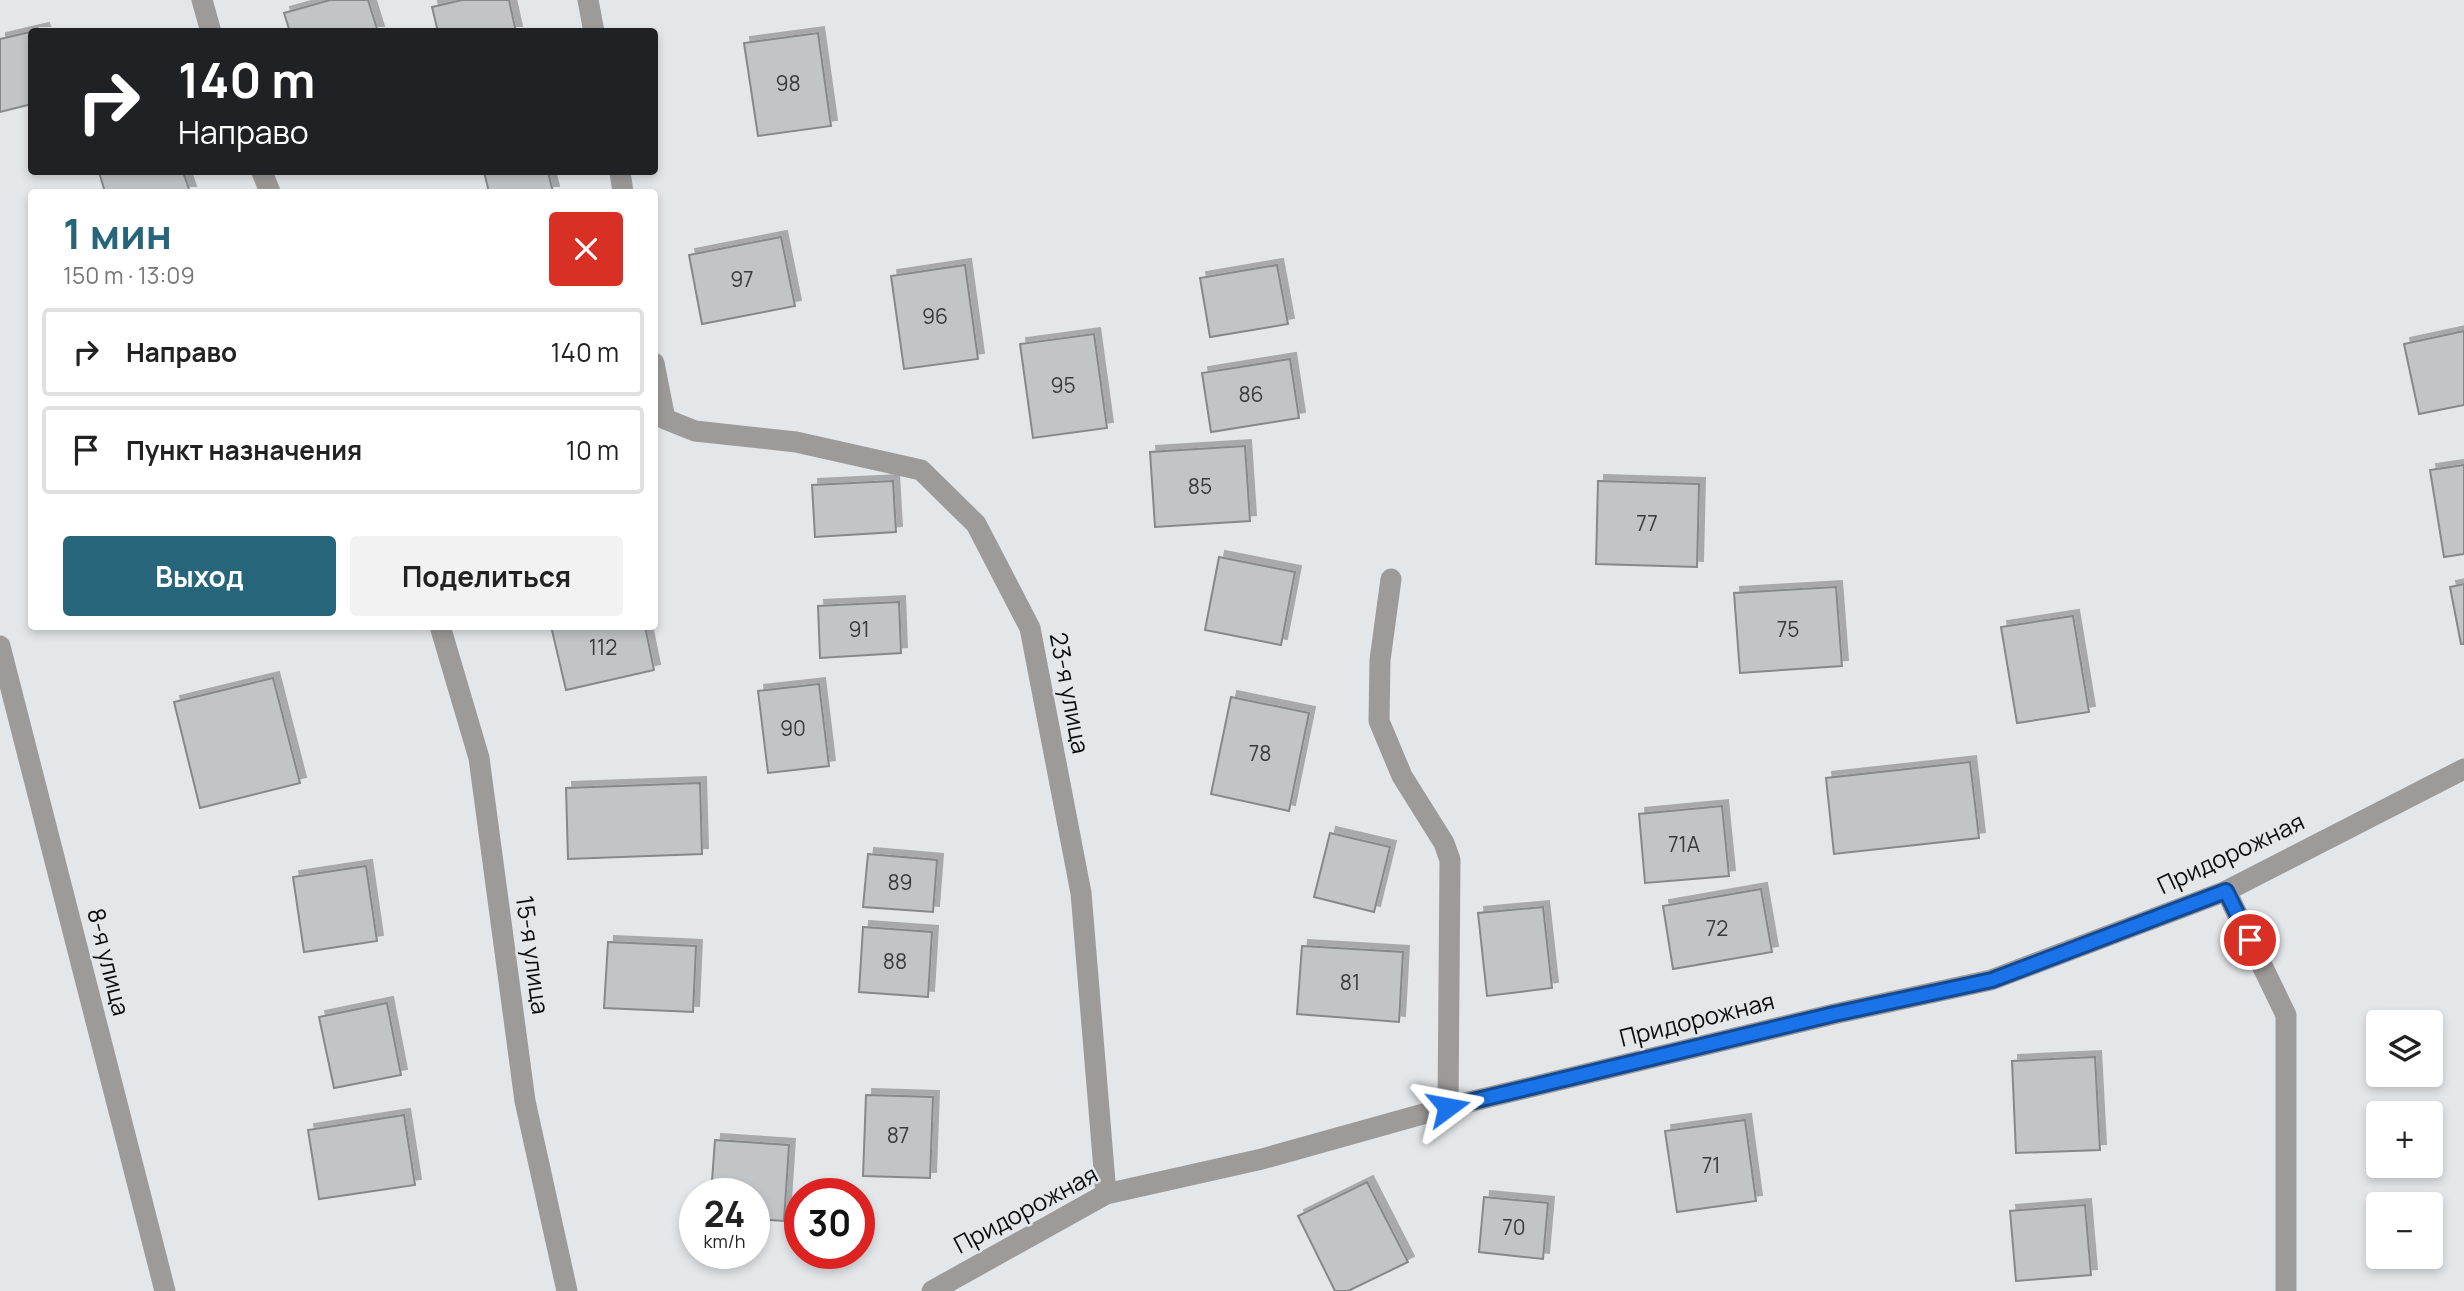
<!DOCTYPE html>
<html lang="ru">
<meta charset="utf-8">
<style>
body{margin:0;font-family:Manrope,sans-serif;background:#f2f2f2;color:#222;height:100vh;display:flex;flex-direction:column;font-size:26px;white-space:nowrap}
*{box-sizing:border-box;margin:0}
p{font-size:23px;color:#767676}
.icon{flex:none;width:38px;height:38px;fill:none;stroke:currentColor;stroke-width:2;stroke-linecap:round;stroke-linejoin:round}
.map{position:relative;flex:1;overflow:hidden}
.sheet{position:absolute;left:28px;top:189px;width:630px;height:441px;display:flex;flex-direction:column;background:#fff;border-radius:7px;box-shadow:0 4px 10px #0003}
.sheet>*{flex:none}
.hud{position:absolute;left:28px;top:28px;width:630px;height:147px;border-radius:7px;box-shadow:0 4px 10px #0003;background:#202124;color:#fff;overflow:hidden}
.controls{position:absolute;left:2366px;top:1010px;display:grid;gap:14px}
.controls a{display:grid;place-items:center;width:77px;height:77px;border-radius:7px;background:#fff;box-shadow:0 4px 10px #0003;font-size:35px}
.speed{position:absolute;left:679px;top:1178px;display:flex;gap:14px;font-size:35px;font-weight:700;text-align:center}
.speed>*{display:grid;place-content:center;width:91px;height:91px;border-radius:50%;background:#fff;box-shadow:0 4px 10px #0003;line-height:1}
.speed small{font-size:18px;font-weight:400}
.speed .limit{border:10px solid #d22;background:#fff;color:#111}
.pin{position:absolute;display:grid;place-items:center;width:60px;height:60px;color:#fff;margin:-30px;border:4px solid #fff;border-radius:50%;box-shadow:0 2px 7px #0007}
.me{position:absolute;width:77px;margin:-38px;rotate:77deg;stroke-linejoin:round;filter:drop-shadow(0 0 5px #0008)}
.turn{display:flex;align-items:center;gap:24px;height:147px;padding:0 35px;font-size:32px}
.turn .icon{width:91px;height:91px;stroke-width:2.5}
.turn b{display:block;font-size:49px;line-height:60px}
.round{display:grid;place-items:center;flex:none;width:74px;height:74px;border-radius:7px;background:#f2f2f2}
.summary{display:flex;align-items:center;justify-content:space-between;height:119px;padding:0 35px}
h1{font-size:42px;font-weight:700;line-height:52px;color:#27657b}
.cta{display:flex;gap:14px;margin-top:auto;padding:14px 35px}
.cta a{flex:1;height:80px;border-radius:7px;background:#27657b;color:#fff;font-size:28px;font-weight:700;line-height:80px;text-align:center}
.cta a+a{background:#f2f2f2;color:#222}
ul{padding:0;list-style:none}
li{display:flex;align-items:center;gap:21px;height:88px;margin:0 14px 10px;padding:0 21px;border:4px solid #e0e0e0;border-radius:7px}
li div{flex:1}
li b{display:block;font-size:26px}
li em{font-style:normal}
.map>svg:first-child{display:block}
.building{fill:#c2c5c8;stroke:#86898c;stroke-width:2;filter:url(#shadow)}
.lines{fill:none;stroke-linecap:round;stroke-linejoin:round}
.lane{stroke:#9d9a9a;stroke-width:21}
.street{stroke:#9d9a9a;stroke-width:21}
.route-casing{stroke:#114b97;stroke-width:18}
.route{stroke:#1a73e8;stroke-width:12}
.labels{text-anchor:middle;stroke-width:5;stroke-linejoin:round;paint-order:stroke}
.number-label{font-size:21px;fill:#393a3c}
.street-label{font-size:24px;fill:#0b0c0d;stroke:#e4e7ea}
</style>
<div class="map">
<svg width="2464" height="1291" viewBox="0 0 2464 1291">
<defs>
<filter id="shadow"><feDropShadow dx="6" dy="-6" stdDeviation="0" flood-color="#0004"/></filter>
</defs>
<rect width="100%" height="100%" fill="#e4e7ea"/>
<g class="building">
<polygon points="330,0 368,0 378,32 290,32 284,13"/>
<polygon points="462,0 509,0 516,32 438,32 432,7"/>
<polygon points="43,29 44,32 32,32 32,104 0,112 0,39"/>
<polygon points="818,33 831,126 758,136 744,43"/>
<polygon points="99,172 183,172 190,192 105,192"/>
<polygon points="484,172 548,172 553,192 489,192"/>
<polygon points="781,237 795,306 702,324 689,255"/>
<polygon points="965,265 978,359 904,369 891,276"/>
<polygon points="1277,265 1288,324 1210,337 1200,278"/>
<polygon points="2464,331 2464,405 2419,414 2404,344"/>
<polygon points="1094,334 1107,428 1033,438 1020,344"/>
<polygon points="1290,359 1299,418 1211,432 1202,373"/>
<polygon points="1245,446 1250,521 1155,527 1150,452"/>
<polygon points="2464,465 2464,554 2444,557 2430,470"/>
<polygon points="893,481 896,532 815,537 812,485"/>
<polygon points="1598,481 1699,484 1697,567 1596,564"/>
<polygon points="1219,557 1295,572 1281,645 1205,630"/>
<polygon points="2464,584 2464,644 2461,644 2450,587"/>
<polygon points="1836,587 1842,666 1740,673 1734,593"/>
<polygon points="899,602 901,653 820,658 818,606"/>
<polygon points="2073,616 2089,712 2017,723 2001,627"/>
<polygon points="551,626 645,626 654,670 566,690"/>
<polygon points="273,678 300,783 200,808 174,702"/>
<polygon points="819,684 829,766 768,773 758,691"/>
<polygon points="1231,697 1309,713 1289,811 1211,794"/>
<polygon points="1970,762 1979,838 1834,854 1826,778"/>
<polygon points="700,783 702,854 568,859 566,788"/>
<polygon points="1722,806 1729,876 1645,883 1639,814"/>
<polygon points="1330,833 1390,847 1374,912 1314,897"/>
<polygon points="868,854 937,860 933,912 863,907"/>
<polygon points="366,866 377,941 304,952 293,877"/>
<polygon points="1761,889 1772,952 1673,969 1663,906"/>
<polygon points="1543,907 1552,988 1487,996 1478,913"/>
<polygon points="863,927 932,932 928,997 859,992"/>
<polygon points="608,942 696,946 693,1012 604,1008"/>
<polygon points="1302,946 1403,952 1399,1022 1297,1014"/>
<polygon points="387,1003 401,1075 334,1088 319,1017"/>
<polygon points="2095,1057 2100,1150 2016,1153 2012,1061"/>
<polygon points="866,1095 933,1097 930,1178 863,1176"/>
<polygon points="404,1115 415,1185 319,1199 308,1130"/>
<polygon points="1745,1120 1756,1201 1677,1212 1665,1131"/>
<polygon points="715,1140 789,1145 784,1221 754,1219 754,1194 711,1194"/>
<polygon points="1367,1182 1408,1262 1348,1291 1335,1291 1298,1216"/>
<polygon points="1484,1197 1548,1203 1543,1259 1479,1252"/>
<polygon points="2085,1205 2091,1275 2016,1281 2010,1211"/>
</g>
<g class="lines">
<polyline class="lane" points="2226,891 2286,1015 2286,1291"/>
<g class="street">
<polyline points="202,0 211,32"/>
<polyline points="588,0 594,32"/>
<polyline points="262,172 270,192"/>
<polyline points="620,172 623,192"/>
<polyline points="654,363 665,419 695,431 796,442 921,470 976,524 1030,628 1081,893 1106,1194"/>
<polyline points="1391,579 1380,660 1379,721 1402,776 1444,843 1450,860 1448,1107"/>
<polyline points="440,626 479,758 525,1101 567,1291"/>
<polyline points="0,646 165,1291"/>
<polyline points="932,1291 1106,1194 1262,1159 1448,1107 1834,1014 1991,980 2226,891 2464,769"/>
</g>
</g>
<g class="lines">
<g class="route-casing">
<polyline id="route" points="1448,1107 1834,1014 1992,980 2226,891 2250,940"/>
</g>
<use href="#route" class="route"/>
</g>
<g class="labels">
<g class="number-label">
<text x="788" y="91">98</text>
<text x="742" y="287">97</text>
<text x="935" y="324">96</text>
<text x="1063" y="393">95</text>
<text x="1251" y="402">86</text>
<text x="1200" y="494">85</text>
<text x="1647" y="531">77</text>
<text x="859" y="637">91</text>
<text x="1788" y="637">75</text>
<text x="603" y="655">112</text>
<text x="793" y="736">90</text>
<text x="1260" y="761">78</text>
<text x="1684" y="852">71А</text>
<text x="900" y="890">89</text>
<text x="1717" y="936">72</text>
<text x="895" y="969">88</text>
<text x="1350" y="990">81</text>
<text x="898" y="1143">87</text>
<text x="1711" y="1173">71</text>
<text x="1514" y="1235">70</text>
</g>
<g class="street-label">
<text transform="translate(1069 693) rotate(79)" y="8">23-я улица</text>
<text transform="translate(2231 854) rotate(-25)" y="8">Придорожная</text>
<text transform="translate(532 955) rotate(82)" y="8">15-я улица</text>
<text transform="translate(108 962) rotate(76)" y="8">8-я улица</text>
<text transform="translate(1697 1020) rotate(-14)" y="8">Придорожная</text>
<text transform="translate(1026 1210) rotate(-28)" y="8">Придорожная</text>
</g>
</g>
</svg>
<div class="controls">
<a><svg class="icon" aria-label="layers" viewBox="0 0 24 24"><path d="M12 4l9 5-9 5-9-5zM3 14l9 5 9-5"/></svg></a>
<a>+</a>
<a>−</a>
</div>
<div class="speed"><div>24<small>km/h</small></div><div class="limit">30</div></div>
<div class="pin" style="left:2250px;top:940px;background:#d93025"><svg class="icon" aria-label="arrive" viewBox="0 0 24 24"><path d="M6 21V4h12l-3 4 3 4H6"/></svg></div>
<svg class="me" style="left:1448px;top:1107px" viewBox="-20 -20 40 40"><path d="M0-17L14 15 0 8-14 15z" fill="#1a73e8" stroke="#fff" stroke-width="4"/></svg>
<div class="hud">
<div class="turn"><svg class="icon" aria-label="right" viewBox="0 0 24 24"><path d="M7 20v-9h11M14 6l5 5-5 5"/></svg><div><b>140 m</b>Направо</div></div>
</div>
<section class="sheet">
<div class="summary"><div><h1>1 мин</h1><p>150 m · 13:09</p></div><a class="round" style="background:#d93025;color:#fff"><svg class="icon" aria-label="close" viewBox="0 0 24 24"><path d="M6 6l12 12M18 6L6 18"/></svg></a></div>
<ul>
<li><svg class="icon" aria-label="right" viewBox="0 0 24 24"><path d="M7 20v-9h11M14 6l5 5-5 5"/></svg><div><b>Направо</b></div><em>140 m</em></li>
<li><svg class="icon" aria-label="arrive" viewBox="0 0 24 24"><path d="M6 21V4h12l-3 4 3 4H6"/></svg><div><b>Пункт назначения</b></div><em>10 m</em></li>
</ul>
<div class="cta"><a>Выход</a><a>Поделиться</a></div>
</section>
</div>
